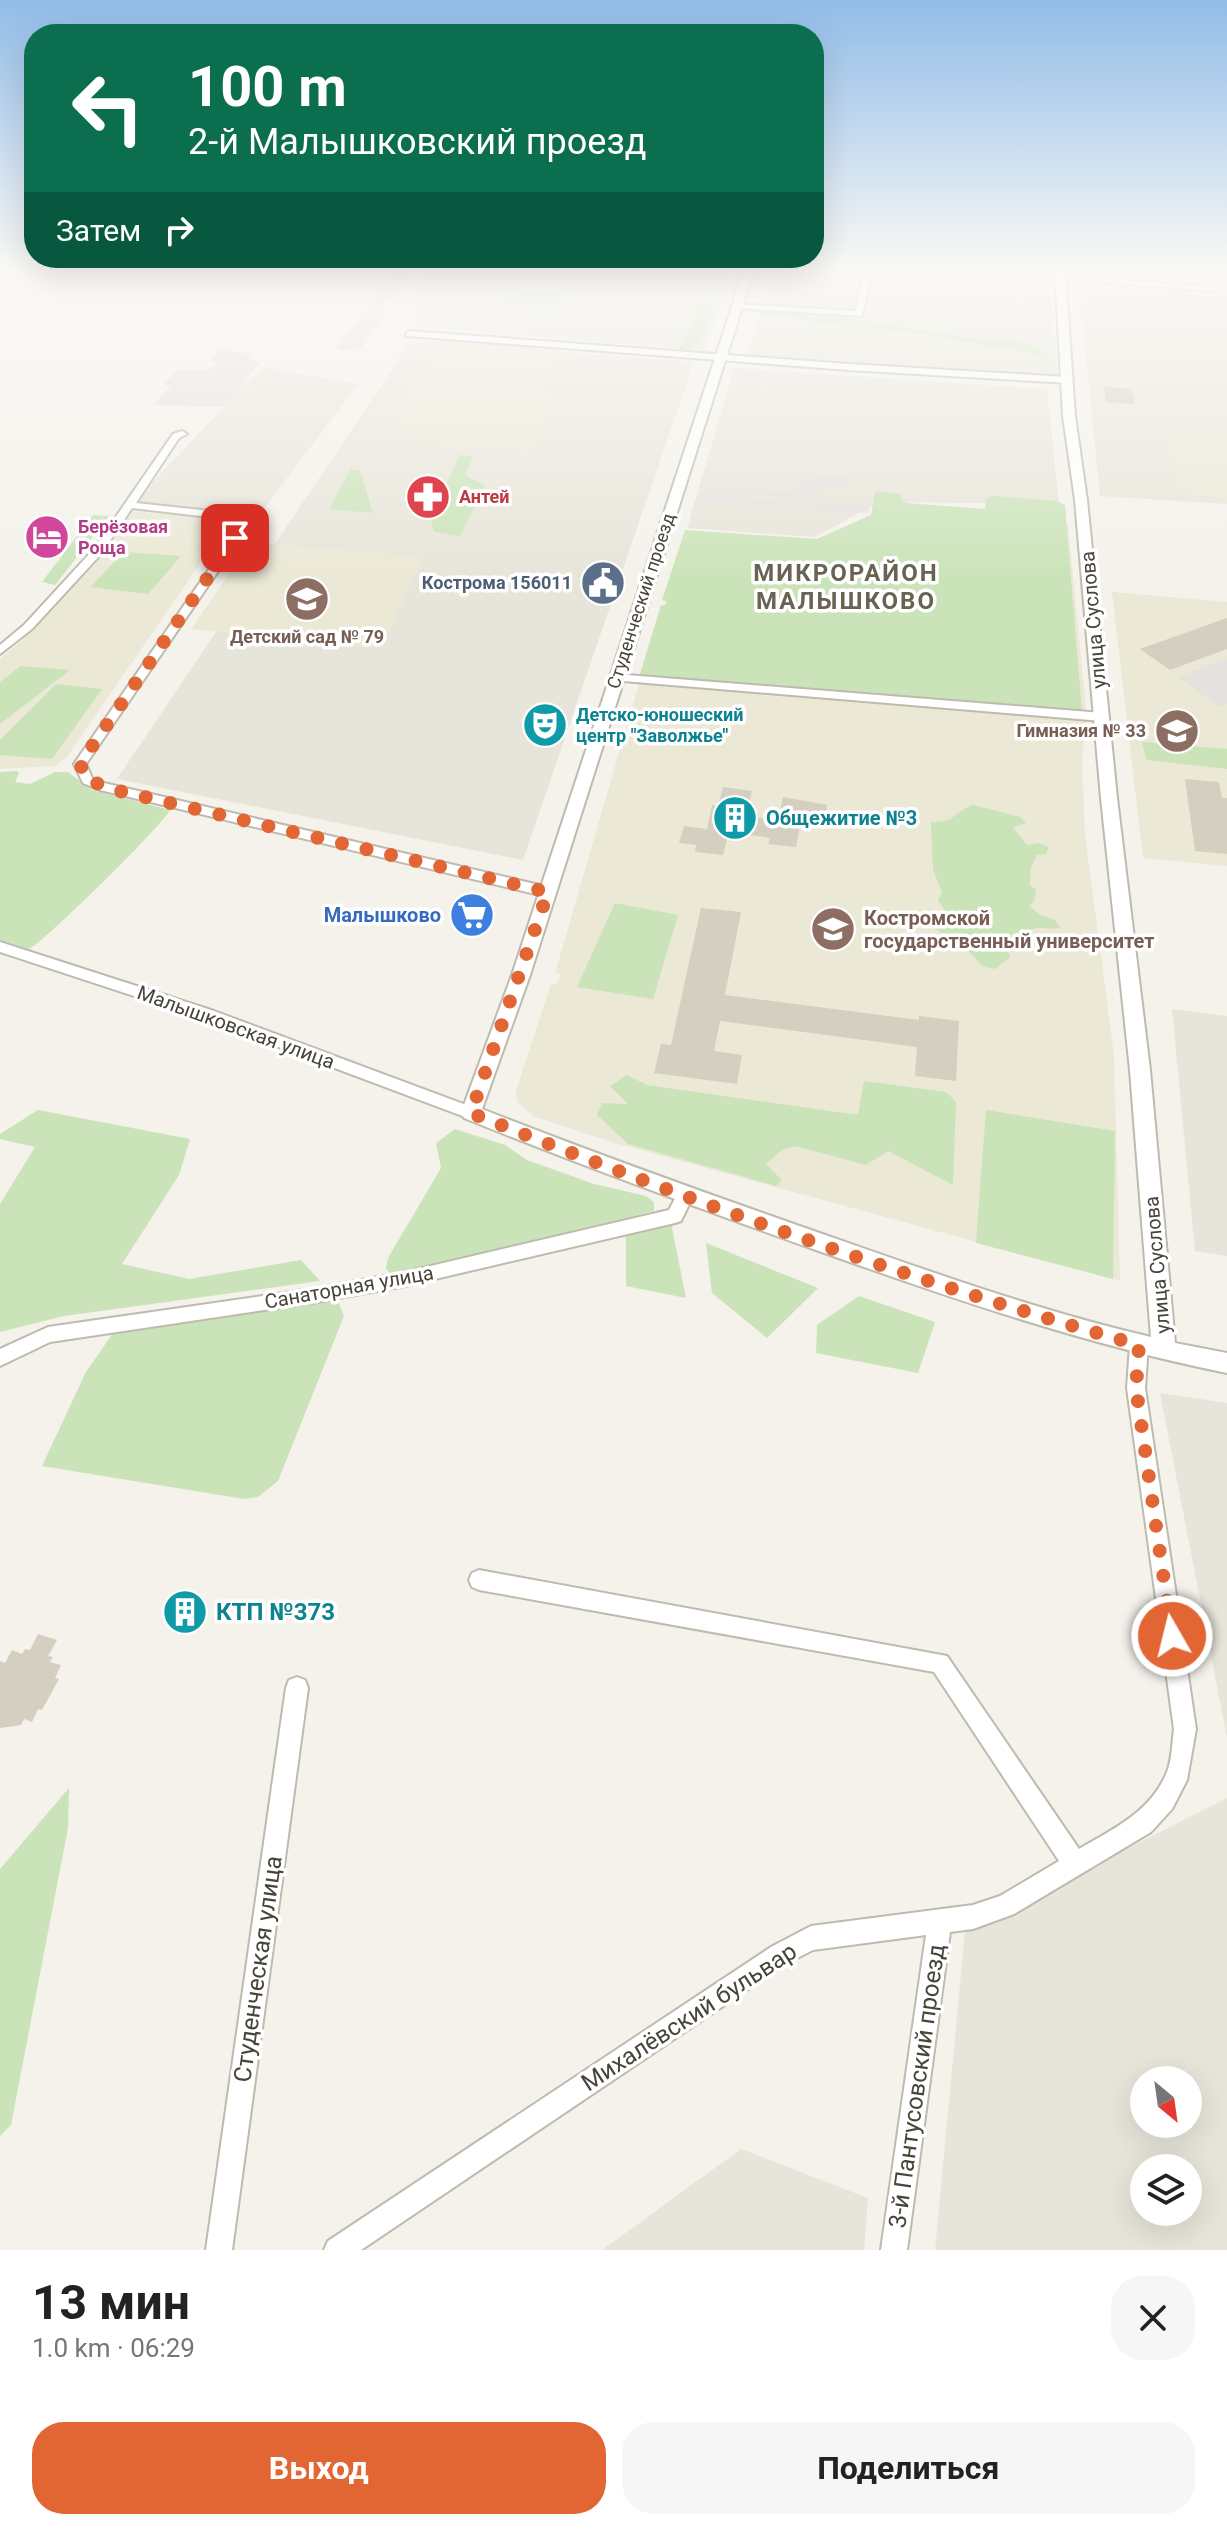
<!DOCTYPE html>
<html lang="ru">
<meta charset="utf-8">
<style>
body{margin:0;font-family:Roboto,sans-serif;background:#f6f6f6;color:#222;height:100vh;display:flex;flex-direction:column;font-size:30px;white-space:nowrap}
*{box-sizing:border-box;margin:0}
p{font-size:26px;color:#767676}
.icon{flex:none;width:44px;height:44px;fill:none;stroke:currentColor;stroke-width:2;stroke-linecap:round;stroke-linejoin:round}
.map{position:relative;height:2250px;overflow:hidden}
.details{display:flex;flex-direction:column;background:#fff;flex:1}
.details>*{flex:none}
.top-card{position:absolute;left:24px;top:24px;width:800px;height:244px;border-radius:32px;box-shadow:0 8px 32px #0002;background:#0b6e4f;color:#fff;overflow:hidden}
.needle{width:52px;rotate:151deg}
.fabs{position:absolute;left:1130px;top:2066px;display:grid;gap:16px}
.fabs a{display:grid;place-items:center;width:72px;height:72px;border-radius:50%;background:#fff;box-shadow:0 8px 32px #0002;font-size:40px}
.pin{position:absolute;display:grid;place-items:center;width:68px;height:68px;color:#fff;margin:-34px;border-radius:16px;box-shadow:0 4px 12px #0006}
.me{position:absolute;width:88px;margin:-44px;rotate:352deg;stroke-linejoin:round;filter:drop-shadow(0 0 6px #0008)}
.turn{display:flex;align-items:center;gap:28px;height:168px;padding:0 32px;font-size:36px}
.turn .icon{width:104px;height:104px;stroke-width:2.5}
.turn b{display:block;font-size:56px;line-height:68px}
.then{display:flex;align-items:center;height:76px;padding:0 32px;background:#0003;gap:16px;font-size:30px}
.round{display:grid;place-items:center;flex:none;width:84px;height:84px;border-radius:32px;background:#f6f6f6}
.summary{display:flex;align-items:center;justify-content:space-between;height:136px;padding:0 32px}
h1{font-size:48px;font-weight:700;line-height:60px}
.cta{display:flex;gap:16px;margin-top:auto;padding:16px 32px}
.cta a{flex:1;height:92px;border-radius:32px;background:#e26633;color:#fff;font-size:32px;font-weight:700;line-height:92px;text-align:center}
.cta a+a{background:#f6f6f6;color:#222}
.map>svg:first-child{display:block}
.residential{fill:#e7e5d9;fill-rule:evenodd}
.industrial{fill:#e3e1dc}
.education{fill:#ebe8d6}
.green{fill:#cae3b8}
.parking{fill:#e3e2df}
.building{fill:#d4cfc1}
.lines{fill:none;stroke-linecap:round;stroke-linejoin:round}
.minor-casing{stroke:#bebbae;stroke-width:4}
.tertiary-casing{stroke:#bebbae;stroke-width:4}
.minor{fill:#fff;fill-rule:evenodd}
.tertiary{fill:#fff;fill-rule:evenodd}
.route{stroke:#e26633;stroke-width:14;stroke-dasharray:0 25.2}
.labels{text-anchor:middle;stroke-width:7;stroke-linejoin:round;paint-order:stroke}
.far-health-label{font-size:18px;font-weight:bold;fill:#be3a42;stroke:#fff;text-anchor:start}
.far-hotel-label{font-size:18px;font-weight:bold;fill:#b23c85;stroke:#fff;text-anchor:start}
.far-service-label{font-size:18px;font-weight:bold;fill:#4e5e75;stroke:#fff;text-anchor:end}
.far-street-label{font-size:18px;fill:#474439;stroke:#fff}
.far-education-label{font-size:18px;font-weight:bold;fill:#785e54;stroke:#fff}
.far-culture-label{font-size:18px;font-weight:bold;fill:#0d838f;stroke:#fff;text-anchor:start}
.street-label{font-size:20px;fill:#474439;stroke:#fff}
.culture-label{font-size:20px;font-weight:bold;fill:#0d838f;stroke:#fff;text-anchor:start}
.shop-label{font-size:20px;font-weight:bold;fill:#366cbe;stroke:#fff;text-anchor:end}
.education-label{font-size:20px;font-weight:bold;fill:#785e54;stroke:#fff;text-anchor:start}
.far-district-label{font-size:24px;font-weight:bold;letter-spacing:2px;fill:#696352;stroke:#fff}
.near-culture-label{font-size:24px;font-weight:bold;fill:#0d838f;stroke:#fff;text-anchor:start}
.near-street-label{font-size:24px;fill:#474439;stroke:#fff}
</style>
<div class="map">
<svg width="1227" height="2250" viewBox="0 0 1227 2250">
<rect width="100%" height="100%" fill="#f4f2eb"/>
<g class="residential">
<polygon points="423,270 731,270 706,351 415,326"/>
<polygon points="776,270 1049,270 1058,377 746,356"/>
<polygon points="1077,270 1227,270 1227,504 1100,496"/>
<polygon points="412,340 694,362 523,860 117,779"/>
<polygon points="262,367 358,384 257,518 132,504"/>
<polygon points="734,368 1047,389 1059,504 879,502 815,537 687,528"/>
<polygon points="1172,1009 1227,1016 1227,1256 1195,1251"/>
<polygon points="1160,1393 1227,1403 1227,1738"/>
<path d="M1227 1798V2250H935L965 1931ZM1144 2080H1188V2124H1144ZM1144 2168H1188V2212H1144Z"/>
<polygon points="741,2149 868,2198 864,2250 602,2250"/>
</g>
<g class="industrial">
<polygon points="395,274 410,275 403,279 406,280 383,310 389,311 359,351 336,349"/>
<polygon points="1191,294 1222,297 1192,322 1162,320 1165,315"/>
<polygon points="220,350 252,354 247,360 261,361 226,407 153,405 171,386 164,384 178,369 209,370 218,362 210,361"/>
</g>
<g class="education">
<polygon points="449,341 557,349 534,392 556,394 531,453 405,438 399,434 398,408 428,367 440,356"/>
<polygon points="1167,421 1227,426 1227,498 1178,494"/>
<polygon points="910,510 1068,524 1087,720 1082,757 1085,835 1114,1055 1120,1281 615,1143 533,1116 517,1102 516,1091 551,984 557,984 561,974 555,973 639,684 800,697 816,547"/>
<polygon points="131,511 223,520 228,523 66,758 55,766 0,769 0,659 35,629 103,552"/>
<polygon points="251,542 423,557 381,649 191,629"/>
<polygon points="1112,592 1227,602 1227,866 1143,858"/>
</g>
<g class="green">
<polygon points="509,289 565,293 558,306 501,302"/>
<path d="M704 303 714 308 709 317 704 318 707 321 705 334 695 344 692 351 679 349C687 337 694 320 697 307Z"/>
<polygon points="759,310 854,319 989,341 1015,341 1038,347 1044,355 919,334 761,316 755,312"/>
<polygon points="459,455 472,456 465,475 485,485 460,536 434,532 431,519"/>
<polygon points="351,469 360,471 373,513 329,509"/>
<polygon points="875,491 901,494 900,498 906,503 985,509 986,499 993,496 1057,501 1065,505 1082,711 639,677 661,605 665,605 666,601 662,600 685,530 817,539 871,515"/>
<polygon points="93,515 109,516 55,585 42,582"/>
<polygon points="123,552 181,556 148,594 91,587"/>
<polygon points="21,666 70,670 0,724 0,682"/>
<polygon points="56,684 102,689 52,759 0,755 0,740"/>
<polygon points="1142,742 1227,749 1227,769 1147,760"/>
<path d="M17 771 19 773 15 782 30 784 55 772H68L92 790 170 810C163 825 42 944 29 949L0 940V772Z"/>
<path d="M973 805 1020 817 1026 823 1013 828 1027 845 1039 843 1049 847 1046 854 1037 855 1031 867 1030 885 1036 890 1034 901 1029 906 1040 915 1055 920 1060 928C1050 930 1047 927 1038 928 1028 928 1018 940 1006 943L1010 957 995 969 982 966 960 941 934 929 936 919 946 913 938 900 942 893 933 869 931 822C956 823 953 812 973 805Z"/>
<polygon points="615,903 678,915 653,999 577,987"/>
<polygon points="627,1075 647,1085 858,1115 864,1081 946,1092 956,1102 953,1185 888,1151 866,1165 795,1146 782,1150 766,1164 782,1180 776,1186 628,1144 597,1115 602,1103 628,1104 610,1086"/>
<polygon points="38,1110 190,1139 179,1175 122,1264 189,1279 301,1260 320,1281 64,1316 0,1332 0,1204 35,1147 0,1139 0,1134"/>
<polygon points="986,1110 1115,1131 1113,1279 976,1243"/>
<polygon points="455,1129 505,1145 527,1160 594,1184 646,1196 654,1202 654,1211 403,1273 389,1273 386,1268 388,1258 438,1173 441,1168 436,1143"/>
<polygon points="671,1223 686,1298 626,1286 626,1236"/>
<polygon points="706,1243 818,1288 767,1338 712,1293"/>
<polygon points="859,1296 935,1322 918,1373 816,1353 817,1325"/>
<polygon points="331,1300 338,1301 344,1316 278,1481 258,1497 244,1499 42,1466 86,1372 113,1333"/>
<polygon points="69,1788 68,1828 11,2125 0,2136 0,1869"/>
</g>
<g class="parking">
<polygon points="802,473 848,477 847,488 820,486 819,495 805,494 804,499 706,490 707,486 797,494"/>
<polygon points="702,494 831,504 870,504 869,513 834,511 700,500"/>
<polygon points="1227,659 1227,704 1220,707 1178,677"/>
</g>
<g class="building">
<polygon points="1104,387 1132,389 1135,404 1106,402"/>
<polygon points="1227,618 1227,649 1170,670 1140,649"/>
<polygon points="1185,779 1219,782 1222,798 1227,798 1227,854 1195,851"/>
<polygon points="723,787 752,791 746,816 778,820 783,797 827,805 824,823 801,820 796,847 768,844 770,838 729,832 723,855 695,852 696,845 679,843 684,826 707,829 712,805 718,806"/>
<polygon points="701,908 741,912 725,995 919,1020 919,1016 959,1021 956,1081 915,1076 917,1047 720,1021 714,1051 742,1055 737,1084 654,1073 661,1044 671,1045"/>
<polygon points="38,1634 57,1640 48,1656 53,1657 50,1662 61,1665 55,1678 59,1679 42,1710 38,1709 32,1722 24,1719 21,1725 0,1728 0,1661 5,1663 12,1650 22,1654 25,1649 30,1650"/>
</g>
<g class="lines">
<g class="minor-casing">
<g id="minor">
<polygon points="864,270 872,270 862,316 735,308 731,306 735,304 855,311"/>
<polygon points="1002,271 1214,287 1218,289 1214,291 1005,275"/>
<polygon points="410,331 848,364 1068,377 1072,380 1068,383 848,370 407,336 406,334"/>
<polygon points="182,431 187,434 179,438 136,503 229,513 245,522 247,529 86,764 92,778 104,783 548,887 553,889 555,892 553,895 548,897 100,790 83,783 74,764 237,529 236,525 226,519 132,508 101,554 32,629 0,654 0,645 24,625 93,550 173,434"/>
<polygon points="615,674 1102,713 1108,717 1102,721 611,680 609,678"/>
<polygon points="0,942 214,1011 477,1109 479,1113 477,1117 465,1117 204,1019 0,952"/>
<polygon points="686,1187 692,1189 694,1194 681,1221 675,1223 405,1286 311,1303 50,1342 0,1366 0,1349 48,1327 311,1289 405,1272 669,1210 680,1189"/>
<path d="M1139 1337 1145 1339 1148 1345 1145 1388 1196 1729 1187 1780 1172 1809 1151 1832 1014 1914 973 1929 950 1932 907 2250H881L926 1935 813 1950 787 1963 361 2250H324L328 2241 771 1947 811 1926 973 1905 1000 1896 1059 1861 934 1672 479 1590 472 1587 469 1580 472 1573 479 1570 947 1656 1079 1849C1113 1829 1151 1812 1167 1772 1172 1760 1172 1743 1174 1729L1127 1388 1130 1345 1133 1339Z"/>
<polygon points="297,1677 305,1680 308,1688 232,2250 206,2250 286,1688 289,1680"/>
</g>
</g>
<g class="tertiary-casing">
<path id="tertiary" d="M744 270H754L530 975 482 1109C598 1155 714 1196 831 1237 937 1274 1043 1312 1151 1337L1130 1070 1101 798 1075 500 1063 416 1055 270H1065L1075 416 1087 500 1117 798 1150 1070 1175 1343 1227 1353V1373C1087 1345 951 1298 816 1250 698 1208 580 1165 464 1118L461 1113 512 975Z"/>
</g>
<use href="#minor" class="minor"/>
<use href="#tertiary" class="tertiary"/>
</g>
<linearGradient id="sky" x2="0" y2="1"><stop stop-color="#91bce8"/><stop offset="0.46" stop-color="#faf9f6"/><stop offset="1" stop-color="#faf9f6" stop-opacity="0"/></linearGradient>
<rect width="1227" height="585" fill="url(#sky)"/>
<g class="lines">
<path class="route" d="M235 538 80 764 87 780 119 791 548 892 471 1113C689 1201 912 1281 1139 1345L1136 1388 1172 1636"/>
</g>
<defs>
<g id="pharmacy-disc" transform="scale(2.3)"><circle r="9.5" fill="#e0444e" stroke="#fff"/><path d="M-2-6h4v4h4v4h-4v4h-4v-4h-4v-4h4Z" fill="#fff"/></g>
<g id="hotel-disc" transform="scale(2.3)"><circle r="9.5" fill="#d1479c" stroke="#fff"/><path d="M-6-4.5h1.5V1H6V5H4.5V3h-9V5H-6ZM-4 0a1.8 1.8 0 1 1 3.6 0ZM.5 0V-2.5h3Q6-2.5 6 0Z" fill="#fff"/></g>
<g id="civic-disc" transform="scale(2.3)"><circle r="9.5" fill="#5c6f8a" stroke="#fff"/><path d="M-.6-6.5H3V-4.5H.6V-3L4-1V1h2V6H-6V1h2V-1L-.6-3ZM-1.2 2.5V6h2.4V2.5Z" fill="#fff"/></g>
<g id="school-disc" transform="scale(2.3)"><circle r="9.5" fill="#8d6e63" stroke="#fff"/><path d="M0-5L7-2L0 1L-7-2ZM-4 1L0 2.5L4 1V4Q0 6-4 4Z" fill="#fff"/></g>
<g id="theatre-disc" transform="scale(2.3)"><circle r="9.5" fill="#0f9aa8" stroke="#fff"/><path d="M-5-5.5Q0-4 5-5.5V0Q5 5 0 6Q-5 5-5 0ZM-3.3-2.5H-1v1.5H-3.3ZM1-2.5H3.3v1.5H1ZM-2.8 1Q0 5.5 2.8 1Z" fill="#fff"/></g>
<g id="building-disc" transform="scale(2.3)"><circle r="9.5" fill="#0f9aa8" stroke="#fff"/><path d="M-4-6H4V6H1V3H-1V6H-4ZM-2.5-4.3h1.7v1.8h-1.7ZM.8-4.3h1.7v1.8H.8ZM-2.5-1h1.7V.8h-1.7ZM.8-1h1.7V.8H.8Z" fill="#fff"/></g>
<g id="supermarket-disc" transform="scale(2.3)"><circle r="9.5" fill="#3f7fe0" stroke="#fff"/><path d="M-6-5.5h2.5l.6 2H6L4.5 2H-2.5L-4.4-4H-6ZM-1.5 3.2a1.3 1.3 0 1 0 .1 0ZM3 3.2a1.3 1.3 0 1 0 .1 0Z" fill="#fff"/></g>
<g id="university-disc" transform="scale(2.3)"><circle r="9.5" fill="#8d6e63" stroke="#fff"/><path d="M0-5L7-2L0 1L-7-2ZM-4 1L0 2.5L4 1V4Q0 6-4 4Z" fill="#fff"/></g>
</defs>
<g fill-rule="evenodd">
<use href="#pharmacy-disc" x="428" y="497"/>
<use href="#hotel-disc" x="47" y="537"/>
<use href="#civic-disc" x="603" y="583"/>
<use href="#school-disc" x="307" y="599"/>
<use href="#theatre-disc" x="545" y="725"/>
<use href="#school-disc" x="1177" y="731"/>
<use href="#building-disc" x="735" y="818"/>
<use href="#supermarket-disc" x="472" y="915"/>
<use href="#university-disc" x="833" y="929"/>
<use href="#building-disc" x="185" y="1612"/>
</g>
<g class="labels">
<g class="far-health-label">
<text x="459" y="503">Антей</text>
</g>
<g class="far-hotel-label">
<text x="78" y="533">Берёзовая<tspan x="78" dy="21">Роща</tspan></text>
</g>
<g class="far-service-label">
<text x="572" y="589">Кострома 156011</text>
</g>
<g class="far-street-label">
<text transform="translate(641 601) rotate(-72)" y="6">Студенческий проезд</text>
</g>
<g class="far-education-label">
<text x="307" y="643">Детский сад № 79</text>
<text x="1146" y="737" text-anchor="end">Гимназия № 33</text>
</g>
<g class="far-culture-label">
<text x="576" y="721">Детско-юношеский<tspan x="576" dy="21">центр "Заволжье"</tspan></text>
</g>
<g class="street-label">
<text transform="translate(1093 620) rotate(-95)" y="7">улица Суслова</text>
<text transform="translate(236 1027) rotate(20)" y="7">Малышковская улица</text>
<text transform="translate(1157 1265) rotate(-95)" y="7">улица Суслова</text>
<text transform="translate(349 1287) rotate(-10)" y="7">Санаторная улица</text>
</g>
<g class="culture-label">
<text x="766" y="825">Общежитие №3</text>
</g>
<g class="shop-label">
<text x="441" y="922">Малышково</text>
</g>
<g class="education-label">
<text x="864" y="925">Костромской<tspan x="864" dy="23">государственный университет</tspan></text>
</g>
<g class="far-district-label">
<text x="846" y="581">МИКРОРАЙОН<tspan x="846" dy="28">МАЛЫШКОВО</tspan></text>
</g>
<g class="near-culture-label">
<text x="216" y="1620">КТП №373</text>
</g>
<g class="near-street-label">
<text transform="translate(258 1969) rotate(-82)" y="8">Студенческая улица</text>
<text transform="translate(689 2017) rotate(-33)" y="8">Михалёвский бульвар</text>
<text transform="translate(917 2086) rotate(-82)" y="8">3-й Пантусовский проезд</text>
</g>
</g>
</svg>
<div class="fabs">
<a><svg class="needle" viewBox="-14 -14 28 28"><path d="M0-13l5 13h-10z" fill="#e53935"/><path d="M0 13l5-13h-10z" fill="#767676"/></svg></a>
<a><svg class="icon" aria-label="layers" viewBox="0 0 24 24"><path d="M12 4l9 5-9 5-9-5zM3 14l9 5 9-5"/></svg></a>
</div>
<div class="pin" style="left:235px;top:538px;background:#d93025"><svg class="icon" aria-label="arrive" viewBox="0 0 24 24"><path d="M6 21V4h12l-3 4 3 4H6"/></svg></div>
<svg class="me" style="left:1172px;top:1636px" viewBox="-20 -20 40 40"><circle r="17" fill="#e26633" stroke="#fff" stroke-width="3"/><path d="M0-11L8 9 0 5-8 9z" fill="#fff"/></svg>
<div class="top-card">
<div class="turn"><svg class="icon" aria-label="left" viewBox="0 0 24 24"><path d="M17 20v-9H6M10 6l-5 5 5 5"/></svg><div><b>100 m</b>2-й Малышковский проезд</div></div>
<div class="then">Затем<svg class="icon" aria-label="right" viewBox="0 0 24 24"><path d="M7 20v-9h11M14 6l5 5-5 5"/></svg></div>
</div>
</div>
<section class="details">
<div class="summary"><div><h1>13 мин</h1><p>1.0 km · 06:29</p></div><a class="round"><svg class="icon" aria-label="close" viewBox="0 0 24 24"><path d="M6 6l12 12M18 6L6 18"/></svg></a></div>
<div class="cta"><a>Выход</a><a>Поделиться</a></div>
</section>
